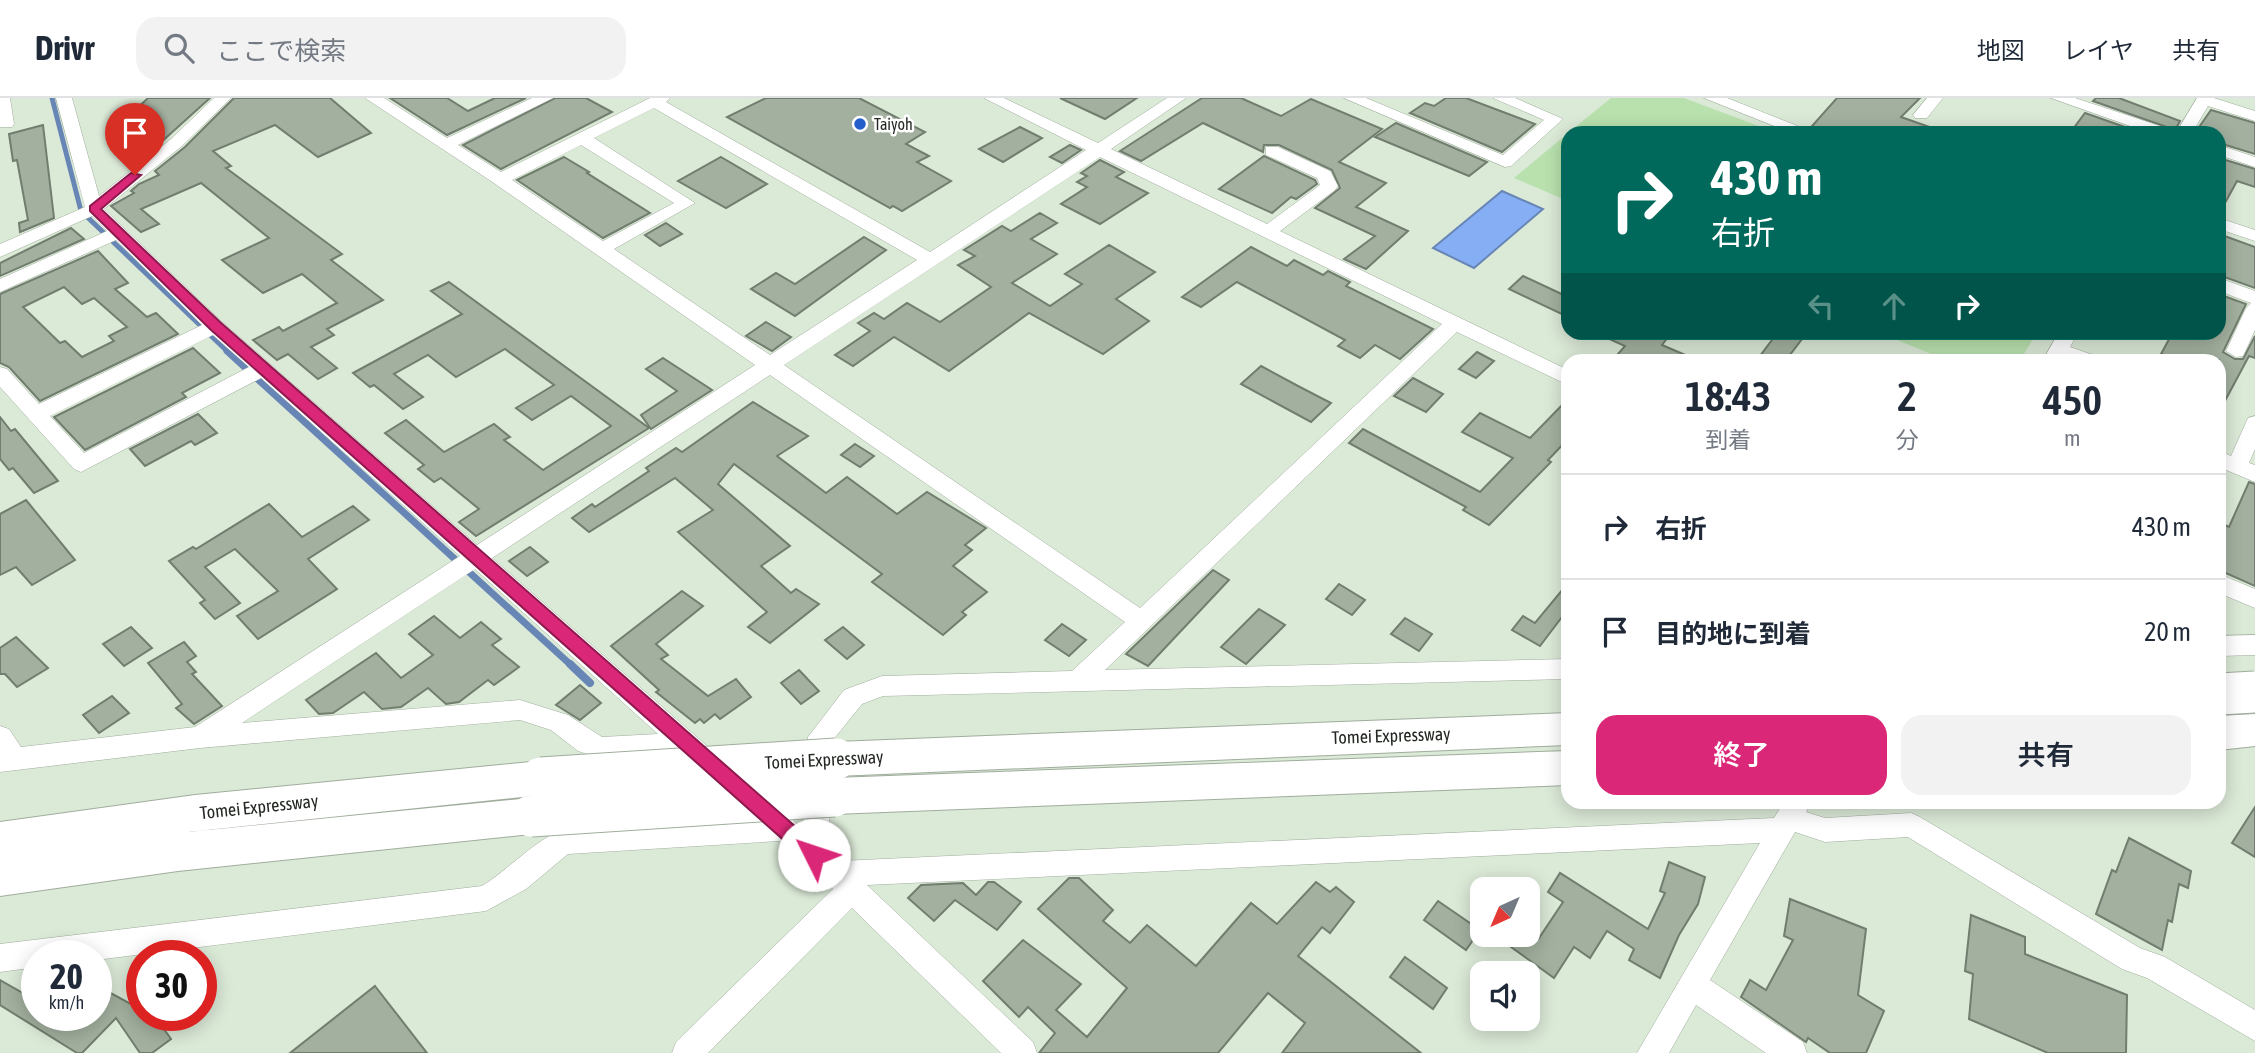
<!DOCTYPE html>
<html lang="ja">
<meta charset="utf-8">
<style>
body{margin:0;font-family:"Asap Condensed","Noto Sans JP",sans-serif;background:#f2f2f3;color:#1f2937;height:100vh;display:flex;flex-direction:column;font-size:26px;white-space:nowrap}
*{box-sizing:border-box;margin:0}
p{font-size:23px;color:#747a83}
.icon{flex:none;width:38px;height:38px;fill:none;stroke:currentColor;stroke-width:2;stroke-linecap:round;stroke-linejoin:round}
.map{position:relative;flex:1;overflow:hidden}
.panel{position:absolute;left:1561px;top:256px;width:665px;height:455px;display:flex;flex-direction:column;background:#fff;border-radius:21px;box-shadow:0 4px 18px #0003}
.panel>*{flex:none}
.hud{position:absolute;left:1561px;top:28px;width:665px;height:214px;border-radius:21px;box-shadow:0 4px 18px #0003;background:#00695c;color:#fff;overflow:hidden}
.needle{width:46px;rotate:224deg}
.tools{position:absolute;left:1470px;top:779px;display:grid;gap:14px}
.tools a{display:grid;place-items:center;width:70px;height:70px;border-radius:14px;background:#fff;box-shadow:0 4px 18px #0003;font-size:35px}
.speed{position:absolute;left:21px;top:842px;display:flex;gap:14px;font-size:35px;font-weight:700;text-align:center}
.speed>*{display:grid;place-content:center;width:91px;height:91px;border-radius:50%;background:#fff;box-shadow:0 4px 18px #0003;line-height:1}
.speed small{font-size:18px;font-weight:400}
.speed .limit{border:10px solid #d22;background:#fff;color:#111}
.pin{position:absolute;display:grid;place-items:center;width:60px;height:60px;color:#fff;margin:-72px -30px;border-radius:50% 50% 50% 0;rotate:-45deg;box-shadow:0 0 7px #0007}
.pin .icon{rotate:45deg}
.me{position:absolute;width:77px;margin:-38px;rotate:311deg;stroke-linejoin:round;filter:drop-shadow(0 0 5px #0008)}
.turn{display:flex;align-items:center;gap:24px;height:147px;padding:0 35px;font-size:32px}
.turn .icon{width:91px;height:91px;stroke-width:2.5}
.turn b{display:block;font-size:49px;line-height:60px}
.lanes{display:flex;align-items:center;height:66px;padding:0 35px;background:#0003;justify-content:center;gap:35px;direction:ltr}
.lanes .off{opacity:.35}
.eta{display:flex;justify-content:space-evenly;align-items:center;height:119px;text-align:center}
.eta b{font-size:42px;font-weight:600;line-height:49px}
.button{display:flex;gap:14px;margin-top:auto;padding:14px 35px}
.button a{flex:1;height:80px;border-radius:21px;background:#db2777;color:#fff;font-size:28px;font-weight:600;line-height:80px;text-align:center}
.button a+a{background:#f2f2f3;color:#1f2937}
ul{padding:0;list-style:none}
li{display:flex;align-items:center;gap:21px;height:105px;padding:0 35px;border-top:2px solid #e0e1e3}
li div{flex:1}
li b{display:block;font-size:26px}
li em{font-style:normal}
header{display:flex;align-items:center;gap:42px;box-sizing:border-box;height:98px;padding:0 35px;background:#fff;border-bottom:2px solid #e0e1e3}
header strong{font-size:33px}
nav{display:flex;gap:38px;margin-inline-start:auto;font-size:24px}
.search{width:490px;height:63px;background:#f2f2f3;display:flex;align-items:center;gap:18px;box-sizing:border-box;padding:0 24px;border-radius:21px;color:#747a83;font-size:26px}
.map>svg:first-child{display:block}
.green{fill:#b9e1ae}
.water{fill:#86aef4;stroke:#6886b5;stroke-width:2}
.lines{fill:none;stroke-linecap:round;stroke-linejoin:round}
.stream-far2{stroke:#6886b5;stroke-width:5}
.stream-far1{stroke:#6886b5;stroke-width:7}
.stream{stroke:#6886b5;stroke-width:8}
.building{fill:#a3b09f;stroke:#717d6e;stroke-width:2;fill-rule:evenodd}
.minor-casing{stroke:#a0ad9d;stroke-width:1}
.highway-casing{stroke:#a0ad9d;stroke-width:2}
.minor{fill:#fff;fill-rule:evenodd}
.highway{fill:#fff;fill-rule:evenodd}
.highway-bridge-casing{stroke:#a0ad9d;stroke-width:43;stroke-linecap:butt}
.highway-bridge{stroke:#fff;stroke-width:41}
.route{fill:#db2777;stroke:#8e194d;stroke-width:2}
.poi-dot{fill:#235eca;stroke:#fff;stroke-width:2.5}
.labels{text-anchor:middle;stroke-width:5;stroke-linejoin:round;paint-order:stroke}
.far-poi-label{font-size:16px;fill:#232822;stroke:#fff;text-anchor:start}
.street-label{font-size:18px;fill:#232822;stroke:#fff}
</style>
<header>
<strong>Drivr</strong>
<div class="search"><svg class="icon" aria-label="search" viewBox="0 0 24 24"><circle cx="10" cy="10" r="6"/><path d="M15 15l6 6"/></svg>ここで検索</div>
<nav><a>地図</a><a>レイヤ</a><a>共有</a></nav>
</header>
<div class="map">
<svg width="2255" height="955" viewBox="0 0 2255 955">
<rect width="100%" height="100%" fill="#dbe9d7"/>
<g class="green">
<polygon points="1611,0 1684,0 1777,35 1568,35"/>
<polygon points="1568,35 1568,103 1514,80"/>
<polygon points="1880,235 2037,235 2020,262 1946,262"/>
</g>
<polygon class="water" points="1502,93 1543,111 1474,170 1433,150"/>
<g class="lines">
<polyline class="stream-far2" points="52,0 81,113 229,255"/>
<polyline class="stream-far1" points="227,253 572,568"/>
<polyline class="stream" points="570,566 590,585"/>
</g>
<g class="building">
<polygon points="148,0 210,0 148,56 133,14"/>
<polygon points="234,0 330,0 371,35 318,59 275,27 213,53 231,68 226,70 342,156 331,162 383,202 327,231 334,237 311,249 337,270 318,281 288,256 277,262 253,242 279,229 283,233 337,205 302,176 263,195 222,162 269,140 201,85 141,111 159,126 141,134 111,108 134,95 131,93 139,86 159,77 155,73 185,49"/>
<polygon points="390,0 447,0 468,13 495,0 526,0 447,37"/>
<polygon points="555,0 586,0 612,14 501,71 463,47"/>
<polygon points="766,0 859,0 925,34 906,46 929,58 917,64 951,83 902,113 893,108 890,110 727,19"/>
<polygon points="1060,0 1137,0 1105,21"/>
<polygon points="1202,0 1241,0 1281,18 1311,1 1382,31 1339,64 1386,85 1356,109 1408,133 1366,171 1344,161 1375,138 1315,110 1340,90 1332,72 1279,47 1264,47 1263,54 1203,25 1141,63 1120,53"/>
<polygon points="1446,0 1466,0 1535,26 1502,54 1410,15 1425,5 1434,8"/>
<polygon points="1837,0 1920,0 1901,19 1938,32 1938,35 1831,35 1812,28"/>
<polygon points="2096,0 2119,0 2180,23 2175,32 2093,3"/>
<polygon points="2211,12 2255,25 2255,56 2219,45 2219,35 2195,35"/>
<polygon points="2085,15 2142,35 2070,35"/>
<polygon points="1396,25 1487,64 1469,78 1375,39"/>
<polygon points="43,27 54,120 20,134 19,125 28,122 17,62 13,63 9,36"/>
<polygon points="1020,29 1042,40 1003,64 979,51"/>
<polygon points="1070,47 1081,52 1062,65 1050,59"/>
<polygon points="1264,58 1315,82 1317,86 1296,101 1291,99 1272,115 1219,91"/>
<polygon points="564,59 589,74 587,75 650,115 603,140 517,82"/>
<polygon points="721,59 767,86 726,110 678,83"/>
<polygon points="2219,60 2255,71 2255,89 2237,83 2219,116"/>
<polygon points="1100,62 1124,74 1116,79 1148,95 1100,126 1061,106 1087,89 1077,84 1087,78 1081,75"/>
<polygon points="1040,115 1057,125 1031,141 1057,156 1012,185 1050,208 1082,186 1065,176 1109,147 1155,174 1116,201 1149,223 1103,256 1029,215 949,273 894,239 853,268 835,257 870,233 858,225 874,215 884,221 907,205 940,224 991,189 958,167 975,158 964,152 1002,128 1011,133"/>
<polygon points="666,125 682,136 660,148 645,137"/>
<polygon points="71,130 84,141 0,178 0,165"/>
<polygon points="2219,136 2255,149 2255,190 2219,177"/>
<polygon points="864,139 886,152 795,218 751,191 776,175 795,186"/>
<polygon points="1251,149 1287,168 1294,162 1323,177 1328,173 1350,184 1346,188 1433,231 1400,261 1375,247 1360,260 1338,248 1345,242 1237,184 1201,209 1182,199"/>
<path d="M98 153 128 185 115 191 147 219 156 215 178 236 40 303 9 269 0 265V196ZM64 189 82 206 94 200 127 229 109 238 114 243 82 259 65 243 60 245 23 209Z"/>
<polygon points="1523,178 1568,199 1568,219 1509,191"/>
<polygon points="449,184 649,330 476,438 459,424 479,411 441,380 434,384 418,371 424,367 385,335 406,322 444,354 494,326 510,339 504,342 543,372 611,328 571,298 532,322 516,310 554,287 505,251 456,279 428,257 394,276 423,299 403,311 374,287 370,289 353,275 462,216 431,193"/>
<polygon points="2221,197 2246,206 2223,254 2235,261 2243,261 2255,238 2255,260 2249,258 2219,314 2219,262 2177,262 2161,256 2173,234 2219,234"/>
<polygon points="766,224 791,239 772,253 746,238"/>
<polygon points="1594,234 1672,234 1662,247 1697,262 1629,262 1617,257 1625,248"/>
<polygon points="1778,234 1802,241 1786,262 1757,262"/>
<polygon points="193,250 220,275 182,295 186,299 85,352 54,319"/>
<polygon points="1477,254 1494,263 1476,280 1459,271"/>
<polygon points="663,260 712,292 651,331 641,317 677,293 646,271"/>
<polygon points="1261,268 1298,288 1331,305 1311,324 1241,286"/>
<polygon points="1413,280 1443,296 1426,314 1394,298"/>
<polygon points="1568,301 1568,341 1548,362 1551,364 1489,427 1463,412 1466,409 1349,345 1363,331 1480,394 1513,360 1462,334 1480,315 1530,340"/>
<polygon points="753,304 808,338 777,358 826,395 847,379 897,416 927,394 986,430 965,447 972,452 953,468 987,494 962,514 966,517 943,537 872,484 882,476 734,366 718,386 790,448 761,468 791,495 796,491 819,506 770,545 748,529 767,514 678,434 713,412 675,380 589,434 572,420 592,406 595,409 649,373 646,370 676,350 682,354"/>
<polygon points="198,316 217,335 195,347 191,343 145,368 130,351"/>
<polygon points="0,319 11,333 15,331 58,383 34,395 13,370 9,372 0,361"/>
<polygon points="855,346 874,358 860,369 841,357"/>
<polygon points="2249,384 2255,386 2255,488 2219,472 2219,424 2229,429"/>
<polygon points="26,402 75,462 32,487 16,469 0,477 0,416"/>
<polygon points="269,406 302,439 353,408 369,422 308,461 337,491 258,541 237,518 278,493 235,451 205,469 240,505 215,521 200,505 205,502 169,463 193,449 196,451"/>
<polygon points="530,449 548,464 527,478 509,463"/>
<polygon points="1213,472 1229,482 1148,568 1126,556"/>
<polygon points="1568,485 1568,511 1540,548 1512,532 1523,518 1535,525"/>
<polygon points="1339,486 1365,502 1352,517 1326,501"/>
<polygon points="682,493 703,508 656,546 668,557 661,561 708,598 736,581 751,599 720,621 715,616 704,625 700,621 695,625 656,594 659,592 611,548"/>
<polygon points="1259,511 1285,527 1246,566 1221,549"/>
<polygon points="434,518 460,540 481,524 501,541 492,547 519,569 494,587 488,582 459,604 446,606 428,590 401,609 382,611 364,594 333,615 319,616 306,602 376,555 401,580 433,557 409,536"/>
<polygon points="1405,520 1432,536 1419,553 1391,536"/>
<polygon points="1062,526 1086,542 1069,558 1045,542"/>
<polygon points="131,529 152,550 124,568 103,546"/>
<polygon points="843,529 864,547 847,561 825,542"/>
<polygon points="16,539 48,570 17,589 5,576 0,576 0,550"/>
<polygon points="184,544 196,558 187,564 196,574 192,576 222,608 194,626 176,610 182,606 148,565"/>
<polygon points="799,572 819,593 801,606 781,585"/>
<polygon points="580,587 601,605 580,622 556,607"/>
<polygon points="112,598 129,615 99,635 83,617"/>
<polygon points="2255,709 2255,759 2232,745"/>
<polygon points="2129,740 2191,773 2188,790 2179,786 2172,824 2168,822 2162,852 2096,816 2112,772 2116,774"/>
<polygon points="1669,764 1705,779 1698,806 1679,837 1660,880 1629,862 1634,851 1607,833 1590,860 1574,849 1554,880 1511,849 1519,836 1533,836 1539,840 1563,804 1548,794 1560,775 1648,831 1665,795 1660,793"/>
<polygon points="1069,780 1079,780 1113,812 1103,823 1130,845 1147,827 1196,868 1251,805 1277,826 1316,784 1330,794 1336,789 1354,804 1330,835 1322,829 1298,858 1421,955 1282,955 1305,925 1268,895 1218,955 1039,955 1055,935 1028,909 1019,919 983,883 1023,842 1081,886 1056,912 1087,939 1127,890 1038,811"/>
<polygon points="988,784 994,784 1021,804 997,832 955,802 934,823 908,800 921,787 963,785 976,797"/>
<polygon points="1790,801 1866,831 1858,897 1884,913 1866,955 1830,955 1808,940 1806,944 1741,899 1750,882 1766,892 1793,842 1784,838"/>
<polygon points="1438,803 1480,832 1466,852 1424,822"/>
<polygon points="1971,817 2025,839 2025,856 2127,897 2126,955 2048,955 1969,921 1973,876 1965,873"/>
<polygon points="1405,859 1447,890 1433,911 1390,879"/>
<polygon points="0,882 37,903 37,917 96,917 96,887 142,912 142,917 154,917 171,941 152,955 140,955 116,920 82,955 77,955 0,907"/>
<polygon points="375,888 427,955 290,955"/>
</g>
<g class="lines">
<g class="minor-casing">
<g id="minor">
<polygon points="0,0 10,0 14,26 12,29 0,29"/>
<path d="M56 0H72L99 98 171 41 214 0H231L183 47 104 111 222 224 477 447 755 267 494 85 365 0H384L447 40 532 0H553L458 47 501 74 650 0H670L666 4 930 154 1086 52 984 0H1004L1098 45 1167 0H1186L1111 51 1267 126 1320 87 1317 80 1266 57V49H1278L1330 73 1338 88 1335 92 1280 133 1568 272V287L1457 234 1105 572 1568 561V581L883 598 862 606 833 642 828 752 840 763 1774 720 1784 704H1811L1806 714 1825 720 1911 715 1920 719 2140 850 2165 859 2255 912V943L2147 880 2122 871 1908 739 1825 744 1795 734 1710 882 1803 944 1807 955H1766L1696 907 1669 955H1637L1760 745 867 787 1033 944 1037 955H1001L852 810 708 955H672L676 944 833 791 779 743 568 756 526 791 486 813 96 862V858H37V869L0 874V846L482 788C508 772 535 742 562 732L754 721 738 702 742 694 751 690 760 694 802 730 808 639 844 592 882 578 1072 573 1125 524 770 277 492 460 723 662 727 670 723 678C705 684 693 668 681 656L602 661 578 653 551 632 520 622 200 650 0 674V628L9 631 21 649 195 629 460 458 261 280 81 374 74 371 0 289V269L7 271 39 306 202 227 116 142 0 194V181L107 133 92 118 0 159V146L85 109ZM654 10 917 162 770 257 614 151 695 105 594 40ZM581 47 674 105 603 143 512 82ZM1100 59 1442 226 1140 510 784 267ZM213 237 249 269 84 355 50 318ZM475 471 658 636 602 639 568 617 520 602 242 625Z"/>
<polygon points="1344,0 1366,0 1503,57 1544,22 1493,0 1515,0 1563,21 1511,68 1505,69"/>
<polygon points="1704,0 1727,0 1815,35 1792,35"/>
<polygon points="1927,0 1943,0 1927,20 1915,20 1913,17"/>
<polygon points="2051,0 2075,0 2172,32 2174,35 2150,35"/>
<polygon points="2197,0 2214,0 2255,13 2255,23 2208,8 2192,35 2176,35"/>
<polygon points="2219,47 2255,59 2255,69 2219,57"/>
<polygon points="2219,120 2255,132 2255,143 2219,131"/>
<polygon points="2219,180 2255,193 2255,232 2243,258 2236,259 2226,253 2246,210 2251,205 2219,193"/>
<polygon points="2059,234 2078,234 2070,249 2093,257 2095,262 2043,262"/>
<polygon points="2255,318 2255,351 2249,365 2255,367 2255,384 2219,369 2219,353 2231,358 2248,320"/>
<polygon points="2219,476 2255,491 2255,510 2219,495"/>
<polygon points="2255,537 2255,557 2219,558 2219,538"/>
</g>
</g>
<g class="highway-casing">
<g id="highway">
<polygon points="1568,615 1568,647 836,678 822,673 816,661 822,649 836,644"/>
<polygon points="2255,616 2255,648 2219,652 2219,618"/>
<polygon points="1568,653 1568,687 834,716 820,711 814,698 820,685 834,680"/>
<polygon points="541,663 555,668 561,680 555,692 541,697 188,734 531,700 545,705 551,718 545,731 531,736 178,773 0,798 0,724 195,697"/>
</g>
</g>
<use href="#minor" class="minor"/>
<use href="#highway" class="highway"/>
<g class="highway-bridge-casing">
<g id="highway-bridge">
<polyline points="2219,596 2255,594"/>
<polyline points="541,680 836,661"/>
<polyline points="531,718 834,698"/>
</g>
</g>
<use href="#highway-bridge" class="highway-bridge"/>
</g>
<polygon class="route" points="131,75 141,77 101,111 220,224 821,751 823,757 821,763 814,766 807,763 210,231 90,113 90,108"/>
<circle class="poi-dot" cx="860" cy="26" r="7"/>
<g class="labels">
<g class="far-poi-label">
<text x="874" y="32">Taiyoh</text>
</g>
<g class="street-label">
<text transform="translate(1391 638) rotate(-2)" y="6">Tomei Expressway</text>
<text transform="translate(824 662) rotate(-3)" y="6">Tomei Expressway</text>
<text transform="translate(259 709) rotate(-6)" y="6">Tomei Expressway</text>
</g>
</g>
</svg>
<div class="tools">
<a><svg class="needle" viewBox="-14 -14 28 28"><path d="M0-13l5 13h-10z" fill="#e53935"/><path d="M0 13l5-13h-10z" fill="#747a83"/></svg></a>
<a><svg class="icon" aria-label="sound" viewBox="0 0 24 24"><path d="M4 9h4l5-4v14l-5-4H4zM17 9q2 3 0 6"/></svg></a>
</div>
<div class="speed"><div>20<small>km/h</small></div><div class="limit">30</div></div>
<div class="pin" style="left:135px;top:77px;background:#d93025"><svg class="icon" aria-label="arrive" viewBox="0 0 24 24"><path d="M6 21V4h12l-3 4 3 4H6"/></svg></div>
<svg class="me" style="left:814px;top:757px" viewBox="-20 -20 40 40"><circle r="19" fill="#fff"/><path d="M0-13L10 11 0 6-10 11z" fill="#db2777"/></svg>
<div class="hud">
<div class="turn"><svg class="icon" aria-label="right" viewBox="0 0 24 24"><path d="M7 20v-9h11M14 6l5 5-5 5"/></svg><div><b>430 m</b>右折</div></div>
<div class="lanes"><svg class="icon off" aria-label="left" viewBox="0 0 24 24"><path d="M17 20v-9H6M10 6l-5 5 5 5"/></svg><svg class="icon off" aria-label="ahead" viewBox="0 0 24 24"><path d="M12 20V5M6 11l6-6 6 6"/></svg><svg class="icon" aria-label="right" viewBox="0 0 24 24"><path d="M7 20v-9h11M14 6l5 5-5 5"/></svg></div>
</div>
<section class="panel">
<div class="eta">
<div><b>18:43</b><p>到着</p></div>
<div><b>2</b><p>分</p></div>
<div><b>450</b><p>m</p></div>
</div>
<ul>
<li><svg class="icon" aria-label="right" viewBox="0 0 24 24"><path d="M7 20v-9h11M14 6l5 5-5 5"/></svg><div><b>右折</b></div><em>430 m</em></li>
<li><svg class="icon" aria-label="arrive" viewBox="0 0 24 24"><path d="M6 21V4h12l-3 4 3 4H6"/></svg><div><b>目的地に到着</b></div><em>20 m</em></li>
</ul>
<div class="button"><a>終了</a><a>共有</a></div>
</section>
</div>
